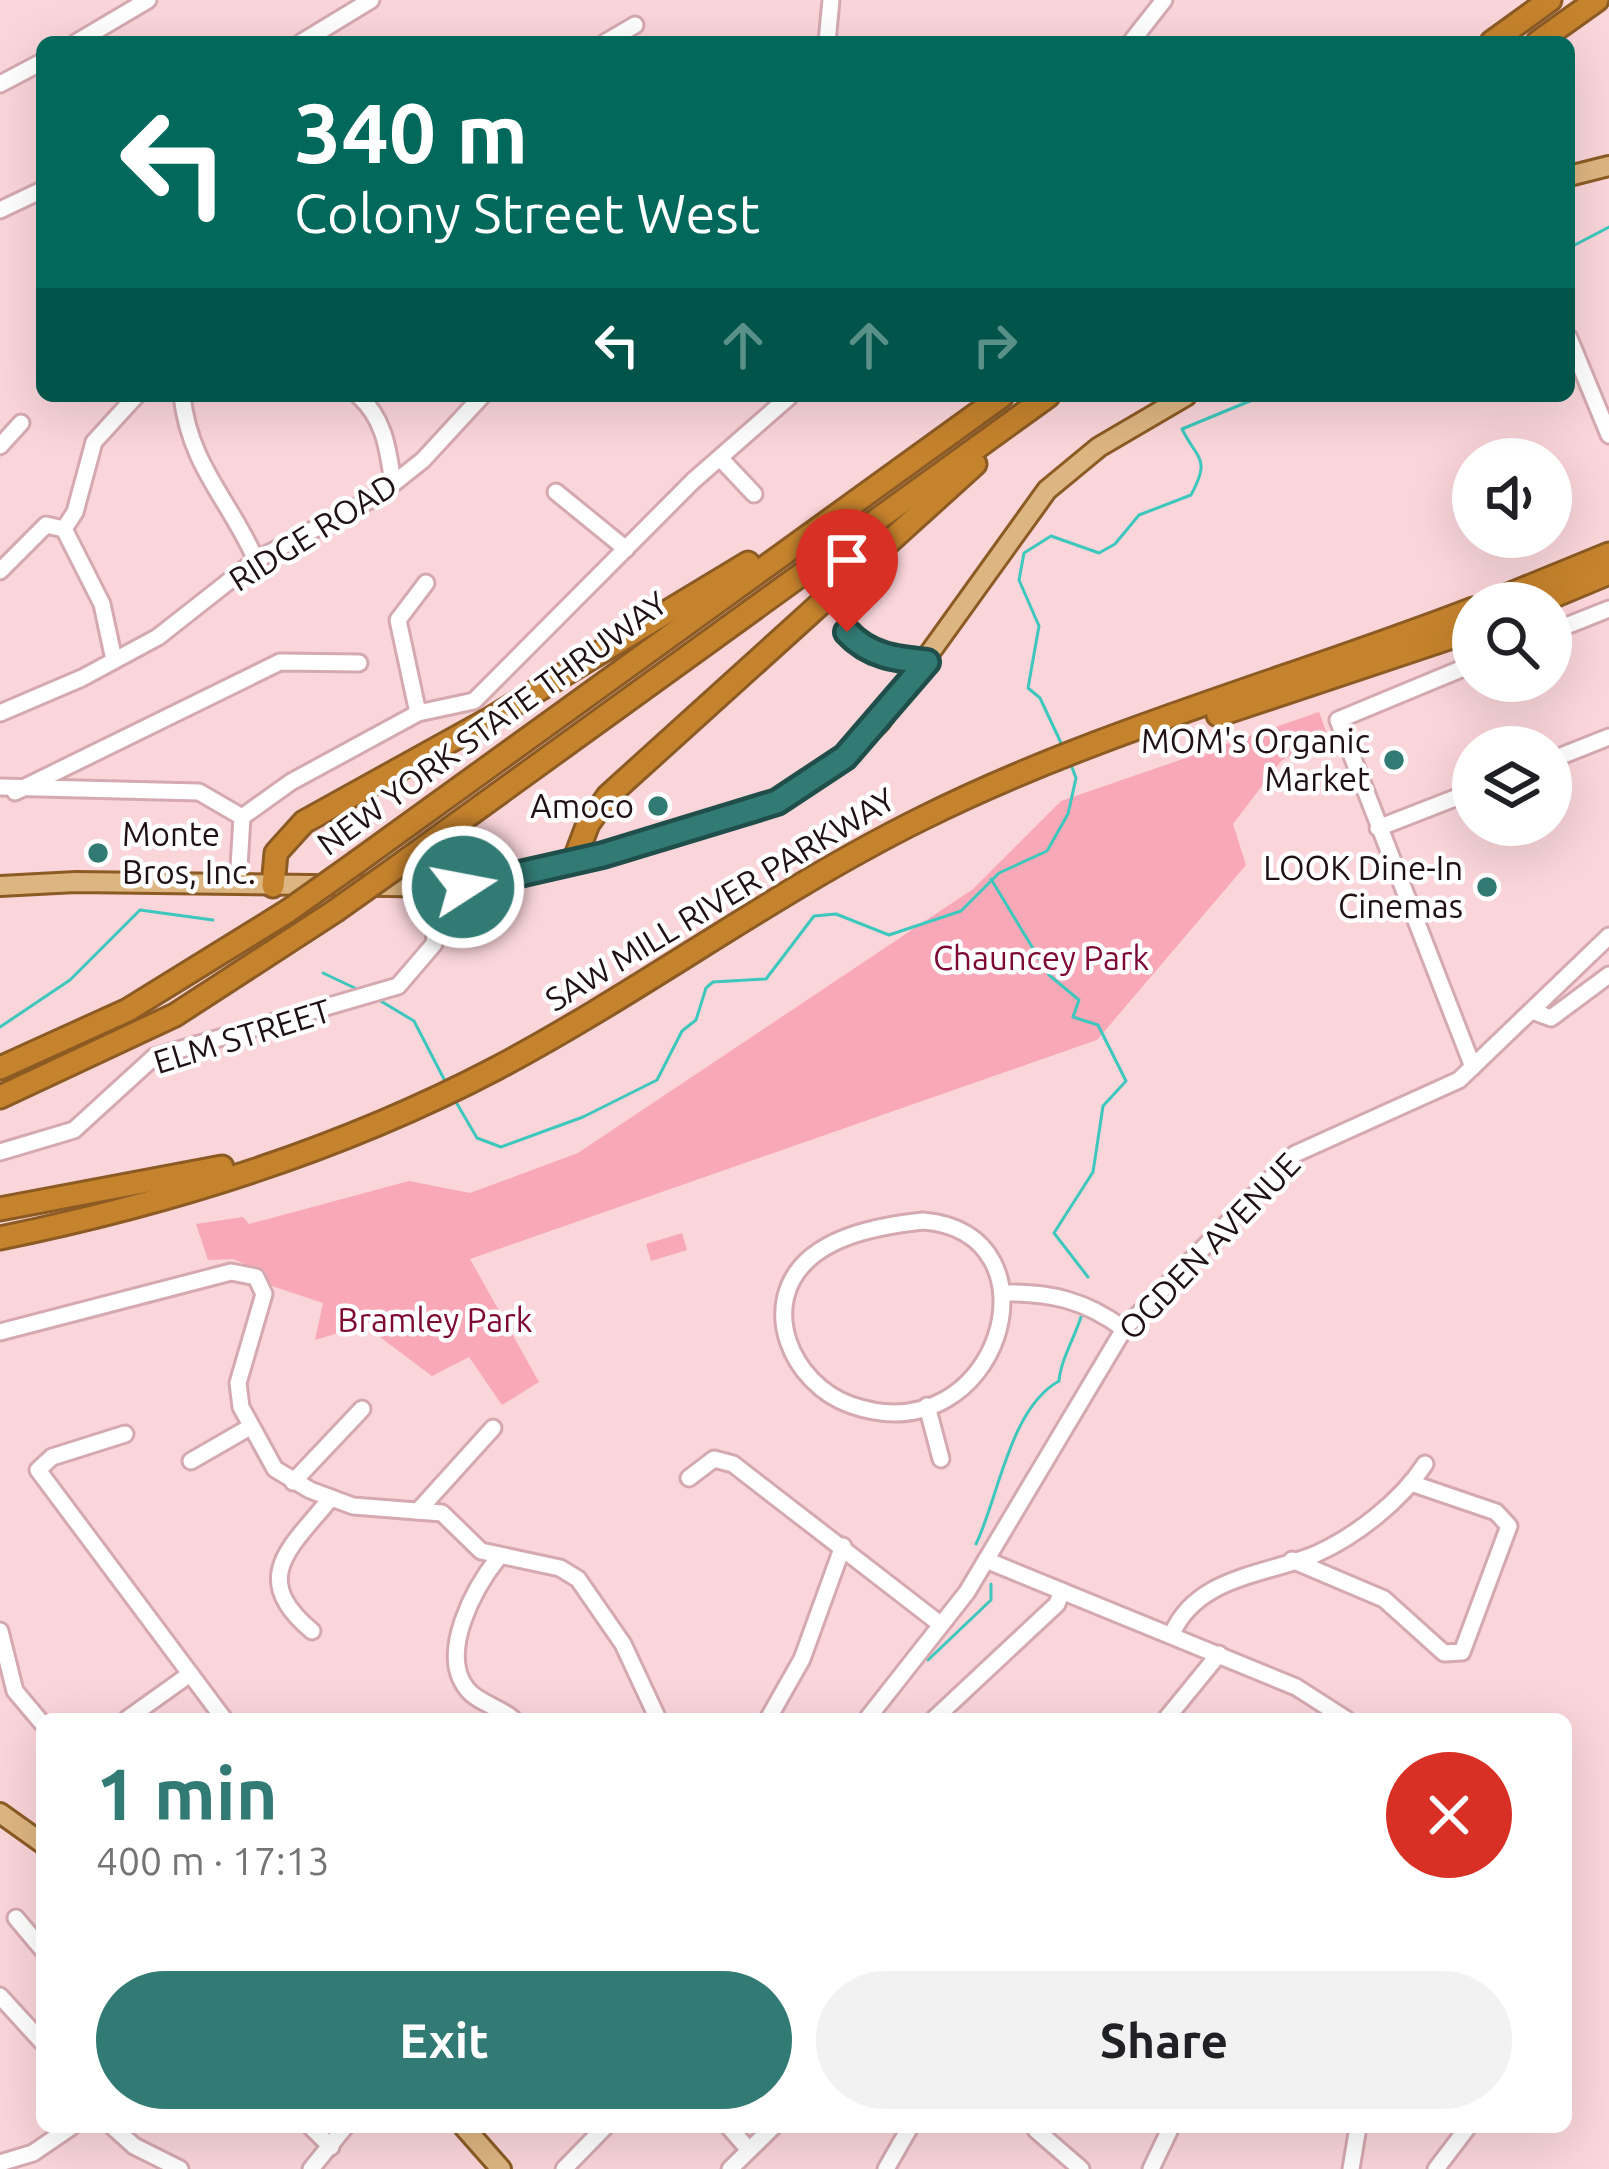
<!DOCTYPE html>
<meta charset="utf-8">
<style>
body{margin:0;font-family:Ubuntu,sans-serif;background:#f2f2f2;color:#202124;height:100vh;display:flex;flex-direction:column;font-size:45px;white-space:nowrap}
*{box-sizing:border-box;margin:0}
p{font-size:39px;color:#757577}
.icon{flex:none;width:66px;height:66px;fill:none;stroke:currentColor;stroke-width:2;stroke-linecap:round;stroke-linejoin:round}
.map{position:relative;flex:1;overflow:hidden}
.panel{position:absolute;left:36px;top:1713px;width:1536px;height:420px;display:flex;flex-direction:column;background:#fff;border-radius:18px;box-shadow:0 12px 48px #0002}
.panel>*{flex:none}
.banner{position:absolute;left:36px;top:36px;width:1539px;height:366px;border-radius:18px;box-shadow:0 12px 48px #0002;background:#00695c;color:#fff;overflow:hidden}
.buttons{position:absolute;left:1452px;top:438px;display:grid;gap:24px}
.buttons a{display:grid;place-items:center;width:120px;height:120px;border-radius:50%;background:#fff;box-shadow:0 12px 48px #0002;font-size:60px}
.pin{position:absolute;display:grid;place-items:center;width:102px;height:102px;color:#fff;margin:-123px -51px;border-radius:50% 50% 50% 0;rotate:-45deg;box-shadow:0 0 12px #0007}
.pin .icon{rotate:45deg}
.me{position:absolute;width:132px;margin:-66px;rotate:79deg;stroke-linejoin:round;filter:drop-shadow(0 0 9px #0008)}
.turn{display:flex;align-items:center;gap:42px;height:252px;padding:0 60px;font-size:54px}
.turn .icon{width:156px;height:156px;stroke-width:2.5}
.turn b{display:block;font-size:84px;line-height:102px}
.lanes{display:flex;align-items:center;height:114px;padding:0 60px;background:#0003;justify-content:center;gap:60px;direction:ltr}
.lanes .off{opacity:.35}
.round{display:grid;place-items:center;flex:none;width:126px;height:126px;border-radius:63px;background:#f2f2f2}
.head{display:flex;align-items:center;justify-content:space-between;height:204px;padding:0 60px}
h1{font-size:72px;font-weight:600;line-height:90px;color:#327a74}
.button{display:flex;gap:24px;margin-top:auto;padding:24px 60px}
.button a{flex:1;height:138px;border-radius:72px;background:#327a74;color:#fff;font-size:48px;font-weight:600;line-height:138px;text-align:center}
.button a+a{background:#f2f2f2;color:#202124}
.map>svg:first-child{display:block}
.green{fill:#f8a8b6}
.lines{fill:none;stroke-linecap:round;stroke-linejoin:round}
.stream{stroke:#3dc7bd;stroke-width:3}
.minor-casing{stroke:#d5a9b0;stroke-width:21}
.major-casing{stroke:#8c5b24;stroke-width:24}
.highway-casing{stroke:#8c5b24;stroke-width:27}
.minor{stroke:#fff;stroke-width:15}
.major{stroke:#ddb581;stroke-width:18}
.highway{stroke:#c6832d;stroke-width:21}
.highway-bridge-casing{stroke:#8c5b24;stroke-width:27;stroke-linecap:butt}
.highway-bridge{stroke:#c6832d;stroke-width:21}
.route-casing{stroke:#204f4b;stroke-width:30}
.route{stroke:#327a74;stroke-width:21}
.poi-dot{fill:#327a74;stroke:#fff;stroke-width:4.5}
.labels{text-anchor:middle;stroke-width:9;stroke-linejoin:round;paint-order:stroke}
.street-label{font-size:33px;fill:#201114;stroke:#fff}
.poi-label{font-size:33px;fill:#201114;stroke:#fff;text-anchor:end}
.park-label{font-size:33px;fill:#7d0934;stroke:#fff}
</style>
<div class="map">
<svg width="1609" height="2169" viewBox="0 0 1609 2169">
<rect width="100%" height="100%" fill="#fad5da"/>
<g class="green">
<polygon points="1319,712 1327,734 1281,761 1233,824 1246,865 1097,1040 470,1259 539,1382 502,1405 469,1357 432,1376 364,1325 315,1340 323,1303 272,1286 263,1272 233,1259 208,1260 196,1224 243,1217 249,1224 409,1181 470,1193 578,1153 973,889 1061,801"/>
<polygon points="682,1233 687,1250 651,1261 646,1244"/>
</g>
<g class="lines">
<g class="stream">
<polyline points="1569,248 1609,227"/>
<path d="M1062 745 1040 698 1028 688 1039 626 1019 580 1024 553 1051 536 1099 553 1115 544 1139 515 1191 495C1211 458 1198 461 1182 429L1262 396"/>
<polyline points="991,879 1049,975 1079,1000 1073,1017 1098,1025 1126,1081 1103,1106 1093,1172 1054,1233 1088,1277"/>
<polyline points="323,973 359,990"/>
<polyline points="379,1000 414,1021 446,1083"/>
<polyline points="0,1027 70,980 140,910 213,920"/>
<polyline points="456,1102 477,1138 501,1147 583,1117 657,1080 682,1031 696,1020 706,988 713,982 766,979 814,916 836,914 889,935 961,911 999,873 1047,851 1068,814 1076,778 1071,765"/>
<path d="M976 1544C999 1496 1010 1408 1059 1381 1061 1359 1074 1339 1081 1317"/>
<polyline points="928,1660 991,1600 991,1584"/>
</g>
<g class="minor-casing">
<g id="minor">
<polyline points="77,42 148,0"/>
<polyline points="302,42 371,0"/>
<polyline points="606,42 635,25"/>
<polyline points="827,42 831,0"/>
<polyline points="1131,42 1164,0"/>
<polyline points="0,84 42,62"/>
<polyline points="0,210 42,190"/>
<polyline points="1569,338 1609,435"/>
<path d="M182 396C190 466 229 499 256 560"/>
<path d="M359 396C385 420 388 450 393 483"/>
<polyline points="0,446 21,423"/>
<polyline points="720,458 754,494"/>
<polyline points="556,492 626,549"/>
<polyline points="64,529 75,512 94,442 136,396"/>
<polyline points="64,529 102,604 114,660"/>
<polyline points="0,571 46,525 64,529"/>
<polyline points="1551,632 1609,609"/>
<path d="M847 633C869 656 896 660 927 662"/>
<polyline points="1473,664 1338,720 1473,1067"/>
<polyline points="0,713 82,678 158,637 256,560 379,495 423,460 482,396"/>
<polyline points="418,713 398,620 426,583"/>
<polyline points="1551,760 1609,737"/>
<polyline points="0,787 199,792 242,817"/>
<polyline points="15,792 280,662 359,663"/>
<polyline points="242,817 291,782 418,713 474,701 693,481 790,396"/>
<polyline points="1378,828 1473,791"/>
<polyline points="238,884 242,817"/>
<polyline points="1532,1011 1551,1018 1609,975"/>
<polyline points="0,1152 74,1130 154,1057 398,986 434,944 439,889"/>
<path d="M923 1221C1065 1232 1000 1457 851 1405 791 1384 757 1304 810 1258 839 1233 886 1225 923 1221Z"/>
<path d="M1002 1293C1050 1292 1085 1300 1124 1329"/>
<polyline points="0,1332 231,1272 256,1277 264,1294 238,1383 241,1407 275,1469 310,1490 353,1506 442,1513 481,1551 560,1568 578,1579 623,1644 658,1719"/>
<polyline points="927,1406 941,1459"/>
<polyline points="125,1434 52,1457 38,1470 224,1719"/>
<polyline points="191,1461 250,1427"/>
<polyline points="689,1478 714,1459 733,1464 940,1624"/>
<polyline points="293,1482 362,1409"/>
<polyline points="418,1511 493,1428"/>
<path d="M498 1558C475 1587 438 1653 467 1689 478 1703 500 1707 513 1719"/>
<polyline points="986,1560 1296,1687 1346,1719"/>
<polyline points="1292,1560 1384,1599 1444,1653 1462,1652 1509,1526 1496,1512 1411,1483"/>
<polyline points="0,1631 15,1691 42,1723"/>
<path d="M312 1631C248 1578 291 1547 331 1498"/>
<path d="M1172 1634C1197 1576 1266 1575 1316 1554 1356 1536 1401 1501 1425 1464"/>
<polyline points="127,1719 190,1674"/>
<polyline points="768,1719 802,1659 843,1546"/>
<polyline points="867,1719 967,1592 1124,1329 1295,1154 1459,1080 1609,936"/>
<polyline points="934,1719 1057,1604 1062,1591"/>
<polyline points="1166,1719 1219,1654"/>
<polyline points="16,1918 42,1949"/>
<polyline points="0,1996 42,2042"/>
<polyline points="113,2127 134,2146 180,2169"/>
<polyline points="311,2127 331,2147"/>
<polyline points="729,2127 749,2150"/>
<polyline points="1039,2127 1036,2130 1081,2169"/>
<polyline points="0,2163 33,2153 71,2127"/>
<polyline points="311,2169 345,2127"/>
<polyline points="564,2169 605,2127"/>
<polyline points="730,2169 773,2127"/>
<polyline points="886,2169 910,2127"/>
<polyline points="1151,2169 1171,2127"/>
<polyline points="1351,2169 1358,2127"/>
<polyline points="1436,2169 1468,2127"/>
</g>
</g>
<g class="major-casing">
<g id="major">
<polyline points="1569,176 1609,166"/>
<polyline points="0,886 76,882 463,887 618,851 777,801 833,767 880,722 1047,490 1099,447 1186,396"/>
<polyline points="0,1813 42,1843"/>
<polyline points="464,2127 501,2169"/>
</g>
</g>
<g class="highway-casing">
<g id="highway">
<polyline points="1492,42 1550,0"/>
<polyline points="1538,42 1597,0"/>
<polyline points="1489,603 1609,554"/>
<polyline points="1537,603 1609,573"/>
<polyline points="1218,715 1473,630"/>
<polyline points="574,861 588,824 608,796 975,464"/>
<polyline points="357,862 1002,396"/>
<polyline points="397,867 1048,396"/>
<polyline points="273,886 276,853 304,822 490,719 748,563"/>
<polyline points="0,1068 128,1010 288,911"/>
<polyline points="0,1097 175,1015 335,911"/>
<polyline points="0,1209 222,1167"/>
<path d="M0 1238C171 1203 343 1149 497 1068 642 991 774 892 921 819 1097 731 1289 680 1473 609"/>
</g>
</g>
<use href="#minor" class="minor"/>
<use href="#major" class="major"/>
<use href="#highway" class="highway"/>
<g class="highway-bridge-casing">
<g id="highway-bridge">
<polyline points="288,911 357,862"/>
<polyline points="335,911 397,867"/>
</g>
</g>
<use href="#highway-bridge" class="highway-bridge"/>
</g>
<g class="lines">
<g class="route-casing">
<path id="route" d="M463 887 603 855 777 802 845 757 927 662C896 659 869 656 847 632"/>
</g>
<use href="#route" class="route"/>
</g>
<g class="poi-dot">
<circle cx="1394" cy="760" r="12"/>
<circle cx="658" cy="806" r="12"/>
<circle cx="98" cy="853" r="12"/>
<circle cx="1487" cy="887" r="12"/>
</g>
<g class="labels">
<g class="street-label">
<text transform="translate(313 532) rotate(-32)" y="12">RIDGE ROAD</text>
<text transform="translate(492 723) rotate(-36)" y="12">NEW YORK STATE THRUWAY</text>
<text transform="translate(720 899) rotate(-31)" y="12">SAW MILL RIVER PARKWAY</text>
<text transform="translate(242 1036) rotate(-17)" y="12">ELM STREET</text>
<text transform="translate(1209 1246) rotate(-46)" y="12">OGDEN AVENUE</text>
</g>
<g class="poi-label">
<text x="1370" y="753">MOM's Organic<tspan x="1370" dy="38">Market</tspan></text>
<text x="634" y="818">Amoco</text>
<text x="122" y="846" text-anchor="start">Monte<tspan x="122" dy="38">Bros, Inc.</tspan></text>
<text x="1463" y="880">LOOK Dine-In<tspan x="1463" dy="38">Cinemas</tspan></text>
</g>
<g class="park-label">
<text x="1041" y="970">Chauncey Park</text>
<text x="435" y="1332">Bramley Park</text>
</g>
</g>
</svg>
<div class="buttons">
<a><svg class="icon" aria-label="sound" viewBox="0 0 24 24"><path d="M4 9h4l5-4v14l-5-4H4zM17 9q2 3 0 6"/></svg></a>
<a><svg class="icon" aria-label="search" viewBox="0 0 24 24"><circle cx="10" cy="10" r="6"/><path d="M15 15l6 6"/></svg></a>
<a><svg class="icon" aria-label="layers" viewBox="0 0 24 24"><path d="M12 4l9 5-9 5-9-5zM3 14l9 5 9-5"/></svg></a>
</div>
<div class="pin" style="left:847px;top:632px;background:#d93025"><svg class="icon" aria-label="arrive" viewBox="0 0 24 24"><path d="M6 21V4h12l-3 4 3 4H6"/></svg></div>
<svg class="me" style="left:463px;top:887px" viewBox="-20 -20 40 40"><circle r="17" fill="#327a74" stroke="#fff" stroke-width="3"/><path d="M0-11L8 9 0 5-8 9z" fill="#fff"/></svg>
<div class="banner">
<div class="turn"><svg class="icon" aria-label="left" viewBox="0 0 24 24"><path d="M17 20v-9H6M10 6l-5 5 5 5"/></svg><div><b>340 m</b>Colony Street West</div></div>
<div class="lanes"><svg class="icon" aria-label="left" viewBox="0 0 24 24"><path d="M17 20v-9H6M10 6l-5 5 5 5"/></svg><svg class="icon off" aria-label="ahead" viewBox="0 0 24 24"><path d="M12 20V5M6 11l6-6 6 6"/></svg><svg class="icon off" aria-label="ahead" viewBox="0 0 24 24"><path d="M12 20V5M6 11l6-6 6 6"/></svg><svg class="icon off" aria-label="right" viewBox="0 0 24 24"><path d="M7 20v-9h11M14 6l5 5-5 5"/></svg></div>
</div>
<section class="panel">
<div class="head"><div><h1>1 min</h1><p>400 m · 17:13</p></div><a class="round" style="background:#d93025;color:#fff"><svg class="icon" aria-label="close" viewBox="0 0 24 24"><path d="M6 6l12 12M18 6L6 18"/></svg></a></div>
<div class="button"><a>Exit</a><a>Share</a></div>
</section>
</div>
